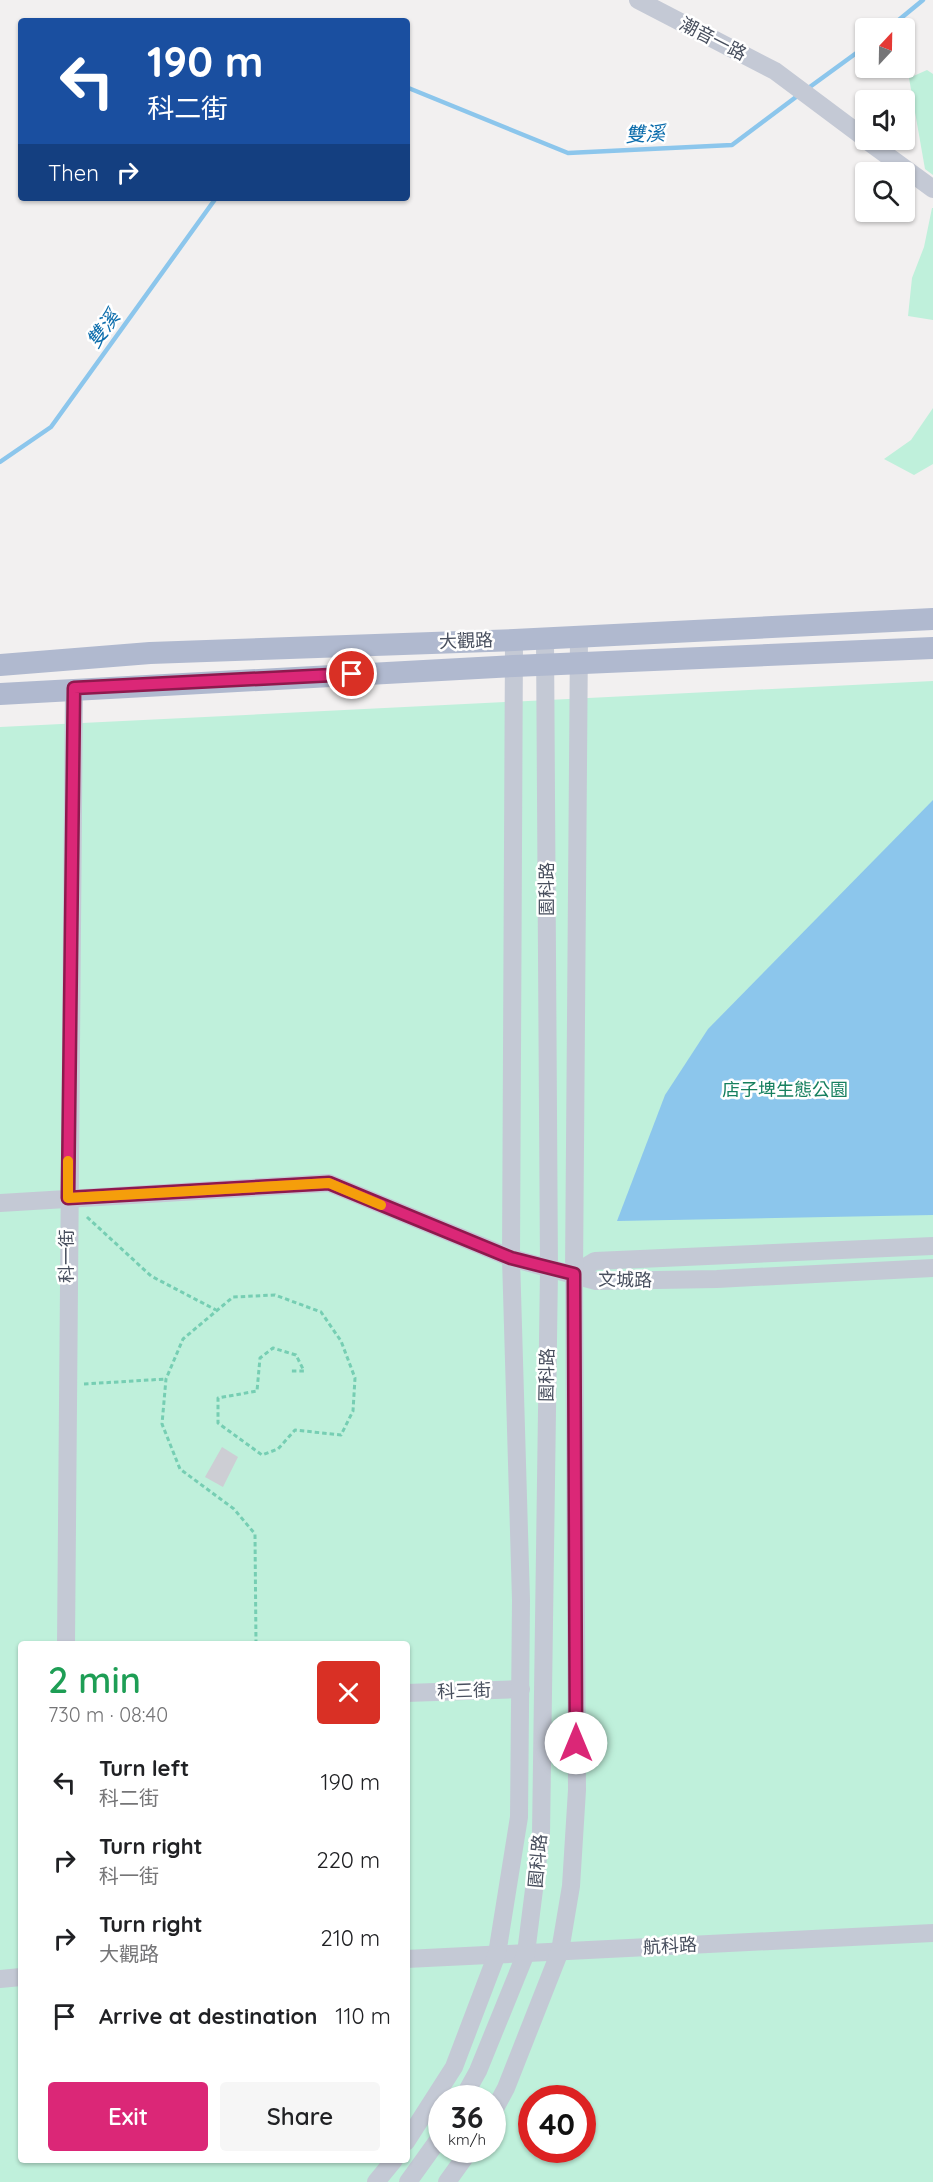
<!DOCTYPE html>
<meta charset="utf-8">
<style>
body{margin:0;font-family:Quicksand,"Noto Sans TC",sans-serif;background:#f6f6f6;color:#202124;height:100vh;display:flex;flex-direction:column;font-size:22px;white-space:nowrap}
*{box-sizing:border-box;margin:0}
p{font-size:20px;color:#757577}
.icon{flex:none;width:33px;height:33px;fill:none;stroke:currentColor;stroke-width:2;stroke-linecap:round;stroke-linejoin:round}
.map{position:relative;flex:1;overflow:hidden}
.side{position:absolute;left:18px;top:1641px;width:392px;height:522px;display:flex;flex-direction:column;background:#fff;border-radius:6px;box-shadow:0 2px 4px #0004}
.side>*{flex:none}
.banner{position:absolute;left:18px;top:18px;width:392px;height:183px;border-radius:6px;box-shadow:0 2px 4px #0004;background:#1a4fa0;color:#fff;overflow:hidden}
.needle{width:39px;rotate:22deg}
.fabs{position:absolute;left:855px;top:18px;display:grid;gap:12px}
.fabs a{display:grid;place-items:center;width:60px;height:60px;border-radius:6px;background:#fff;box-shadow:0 2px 4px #0004;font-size:30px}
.speed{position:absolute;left:428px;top:2085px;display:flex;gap:12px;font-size:30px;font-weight:700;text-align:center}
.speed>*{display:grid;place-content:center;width:78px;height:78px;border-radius:50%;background:#fff;box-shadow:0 2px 4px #0004;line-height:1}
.speed small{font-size:15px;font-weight:400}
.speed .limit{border:9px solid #d22;background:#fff;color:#111}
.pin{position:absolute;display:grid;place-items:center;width:51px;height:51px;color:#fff;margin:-26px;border:3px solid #fff;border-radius:50%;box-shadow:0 2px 6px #0007}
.me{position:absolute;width:66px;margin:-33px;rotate:0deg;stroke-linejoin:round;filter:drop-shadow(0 0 4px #0008)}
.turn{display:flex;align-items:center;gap:21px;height:126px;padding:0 30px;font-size:27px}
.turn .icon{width:78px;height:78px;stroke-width:2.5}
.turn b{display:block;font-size:42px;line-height:51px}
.then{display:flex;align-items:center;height:57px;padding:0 30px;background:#0003;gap:12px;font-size:22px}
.round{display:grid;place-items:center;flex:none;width:63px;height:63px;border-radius:6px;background:#f6f6f6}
.overview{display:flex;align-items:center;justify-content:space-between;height:102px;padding:0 30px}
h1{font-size:36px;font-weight:600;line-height:45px;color:#1e9e55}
.primary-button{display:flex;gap:12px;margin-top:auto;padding:12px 30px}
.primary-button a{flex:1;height:69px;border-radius:6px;background:#db2777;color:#fff;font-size:24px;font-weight:600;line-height:69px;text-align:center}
.primary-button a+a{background:#f6f6f6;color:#202124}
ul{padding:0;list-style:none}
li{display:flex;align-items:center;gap:18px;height:78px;padding:0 30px}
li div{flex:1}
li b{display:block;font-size:22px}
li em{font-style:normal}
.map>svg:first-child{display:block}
.green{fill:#bff0db;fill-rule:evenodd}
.water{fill:#8cc6ec}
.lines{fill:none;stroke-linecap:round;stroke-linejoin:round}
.stream{stroke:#8cc6ec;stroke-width:4.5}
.building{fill:#cdced4}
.path{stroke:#76ceb3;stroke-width:3;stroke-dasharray:4.5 3;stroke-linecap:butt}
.minor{stroke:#c4c9d5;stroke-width:18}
.major{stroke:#b0b9cf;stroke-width:22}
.route-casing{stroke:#8e194d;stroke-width:15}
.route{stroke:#db2777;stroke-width:10}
.slow{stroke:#f59e0b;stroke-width:10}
.labels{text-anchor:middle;stroke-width:5;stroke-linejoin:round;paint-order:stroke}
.street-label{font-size:18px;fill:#484f5e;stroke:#fff}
.park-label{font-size:18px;fill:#17805f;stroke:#fff}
.water-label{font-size:20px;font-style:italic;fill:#0c6dac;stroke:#fff}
</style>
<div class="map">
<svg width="933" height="2182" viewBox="0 0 933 2182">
<rect width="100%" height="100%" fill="#f2f0f0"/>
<g class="green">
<polygon points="927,70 933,74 933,175 925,169 909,78"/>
<polygon points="932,208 933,208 933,320 908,316 912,278 924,247"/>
<polygon points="933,408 933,464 914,475 884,459 911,440"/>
<path d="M933 681V2182H0V727ZM21 1644H406V2160H21ZM441 2098H492V2150H441ZM531 2098H582V2150H531Z"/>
</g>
<polygon class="water" points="933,800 933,1215 617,1221 665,1095 708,1029"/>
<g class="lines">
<g class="stream">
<polyline points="889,28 923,0"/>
<polyline points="406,87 568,153 732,145 800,94"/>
<polyline points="807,89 866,46"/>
<polyline points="0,462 51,427 216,198"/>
</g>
</g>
<polygon class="building" points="222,1447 238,1457 223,1487 205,1477"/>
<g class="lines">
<g class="path">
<polyline points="87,1217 151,1276 216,1310"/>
<polyline points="84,1384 166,1379"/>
<polyline points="256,1644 255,1534 234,1509 180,1469 162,1424 166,1379 183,1339 233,1297 275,1295 321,1312 341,1341 355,1378 353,1411 341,1435 295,1430 278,1449 262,1455 218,1423 218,1398 257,1391 260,1358 273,1348 296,1355 304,1371 290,1371"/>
</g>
<g class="minor">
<polyline points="638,0 775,71 866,139"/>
<polyline points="866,140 933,189"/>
<polyline points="0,1203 329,1183 511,1258 596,1281 717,1279 933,1268"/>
<polyline points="574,1274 595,1261 933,1246"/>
<polyline points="66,1644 74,688"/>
<polyline points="406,1693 521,1689"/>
<polyline points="406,1959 933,1933"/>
<polyline points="0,1979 21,1977"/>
<polyline points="463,2098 478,2071 526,1953 541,1834 549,1270 545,638"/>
<polyline points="492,2114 506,2088 560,1951 571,1886 577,1790 574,1274 579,637"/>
<polyline points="406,2142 454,2067 497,1954 519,1817 521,1600 511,1258 514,640"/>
<polyline points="376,2182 394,2160"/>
<polyline points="408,2182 441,2136"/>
<polyline points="447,2182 470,2150"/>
</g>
<g class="major">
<polyline points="0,665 150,653 514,640 933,619"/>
<polyline points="0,694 514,666 933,648"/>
</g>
</g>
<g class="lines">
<g class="route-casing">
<polyline id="route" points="352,674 74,688 68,1198 329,1183 511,1258 574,1274 576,1743"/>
</g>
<use href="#route" class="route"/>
<polyline class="slow" points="68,1161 68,1198 329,1183 381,1205"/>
</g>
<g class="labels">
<g class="street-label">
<text transform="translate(713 39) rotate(27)" y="6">潮音一路</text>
<text transform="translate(466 641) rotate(-2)" y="6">大觀路</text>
<text transform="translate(547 889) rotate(-90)" y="6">園科路</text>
<text transform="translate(67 1256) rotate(-90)" y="6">科一街</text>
<text transform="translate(625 1280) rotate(1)" y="6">文城路</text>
<text transform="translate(547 1375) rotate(-89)" y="6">園科路</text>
<text transform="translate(464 1691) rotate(-2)" y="6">科三街</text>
<text transform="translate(538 1861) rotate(-85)" y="6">園科路</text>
<text transform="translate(670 1946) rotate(-3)" y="6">航科路</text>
</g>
<g class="park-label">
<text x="785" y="1096">店子埤生態公園</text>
</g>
<g class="water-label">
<text transform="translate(645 134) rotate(-3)" y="7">雙溪</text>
<text transform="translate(103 329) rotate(-54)" y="7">雙溪</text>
</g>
</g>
</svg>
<div class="fabs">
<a><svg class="needle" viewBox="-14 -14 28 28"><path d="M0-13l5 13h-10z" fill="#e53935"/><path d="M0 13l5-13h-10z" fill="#757577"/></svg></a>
<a><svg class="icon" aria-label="sound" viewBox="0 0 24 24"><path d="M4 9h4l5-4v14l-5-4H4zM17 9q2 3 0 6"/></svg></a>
<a><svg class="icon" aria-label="search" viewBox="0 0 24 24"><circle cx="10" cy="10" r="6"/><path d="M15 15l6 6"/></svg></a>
</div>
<div class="speed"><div>36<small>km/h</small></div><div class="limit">40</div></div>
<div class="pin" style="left:352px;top:674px;background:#d93025"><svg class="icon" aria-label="arrive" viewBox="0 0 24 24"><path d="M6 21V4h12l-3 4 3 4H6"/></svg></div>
<svg class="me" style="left:576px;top:1743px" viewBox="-20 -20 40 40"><circle r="19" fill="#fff"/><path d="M0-13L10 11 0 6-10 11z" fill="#db2777"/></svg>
<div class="banner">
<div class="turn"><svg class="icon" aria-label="left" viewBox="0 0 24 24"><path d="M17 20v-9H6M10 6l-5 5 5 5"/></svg><div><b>190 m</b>科二街</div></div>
<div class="then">Then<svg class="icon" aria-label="right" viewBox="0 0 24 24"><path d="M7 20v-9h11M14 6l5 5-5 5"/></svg></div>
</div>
<section class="side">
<div class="overview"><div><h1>2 min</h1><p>730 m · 08:40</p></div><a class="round" style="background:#d93025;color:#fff"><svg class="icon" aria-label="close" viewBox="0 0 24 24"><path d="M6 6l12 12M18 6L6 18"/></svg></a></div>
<ul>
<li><svg class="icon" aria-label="left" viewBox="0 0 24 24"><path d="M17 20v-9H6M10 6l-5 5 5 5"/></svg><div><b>Turn left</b><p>科二街</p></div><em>190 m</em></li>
<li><svg class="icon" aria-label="right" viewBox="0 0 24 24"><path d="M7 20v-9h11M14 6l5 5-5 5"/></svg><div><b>Turn right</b><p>科一街</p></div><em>220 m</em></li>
<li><svg class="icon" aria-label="right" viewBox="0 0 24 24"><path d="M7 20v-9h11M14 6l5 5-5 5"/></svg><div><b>Turn right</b><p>大觀路</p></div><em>210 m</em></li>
<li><svg class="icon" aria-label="arrive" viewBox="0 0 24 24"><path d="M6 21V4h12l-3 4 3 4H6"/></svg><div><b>Arrive at destination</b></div><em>110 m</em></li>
</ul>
<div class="primary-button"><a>Exit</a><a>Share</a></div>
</section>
</div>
